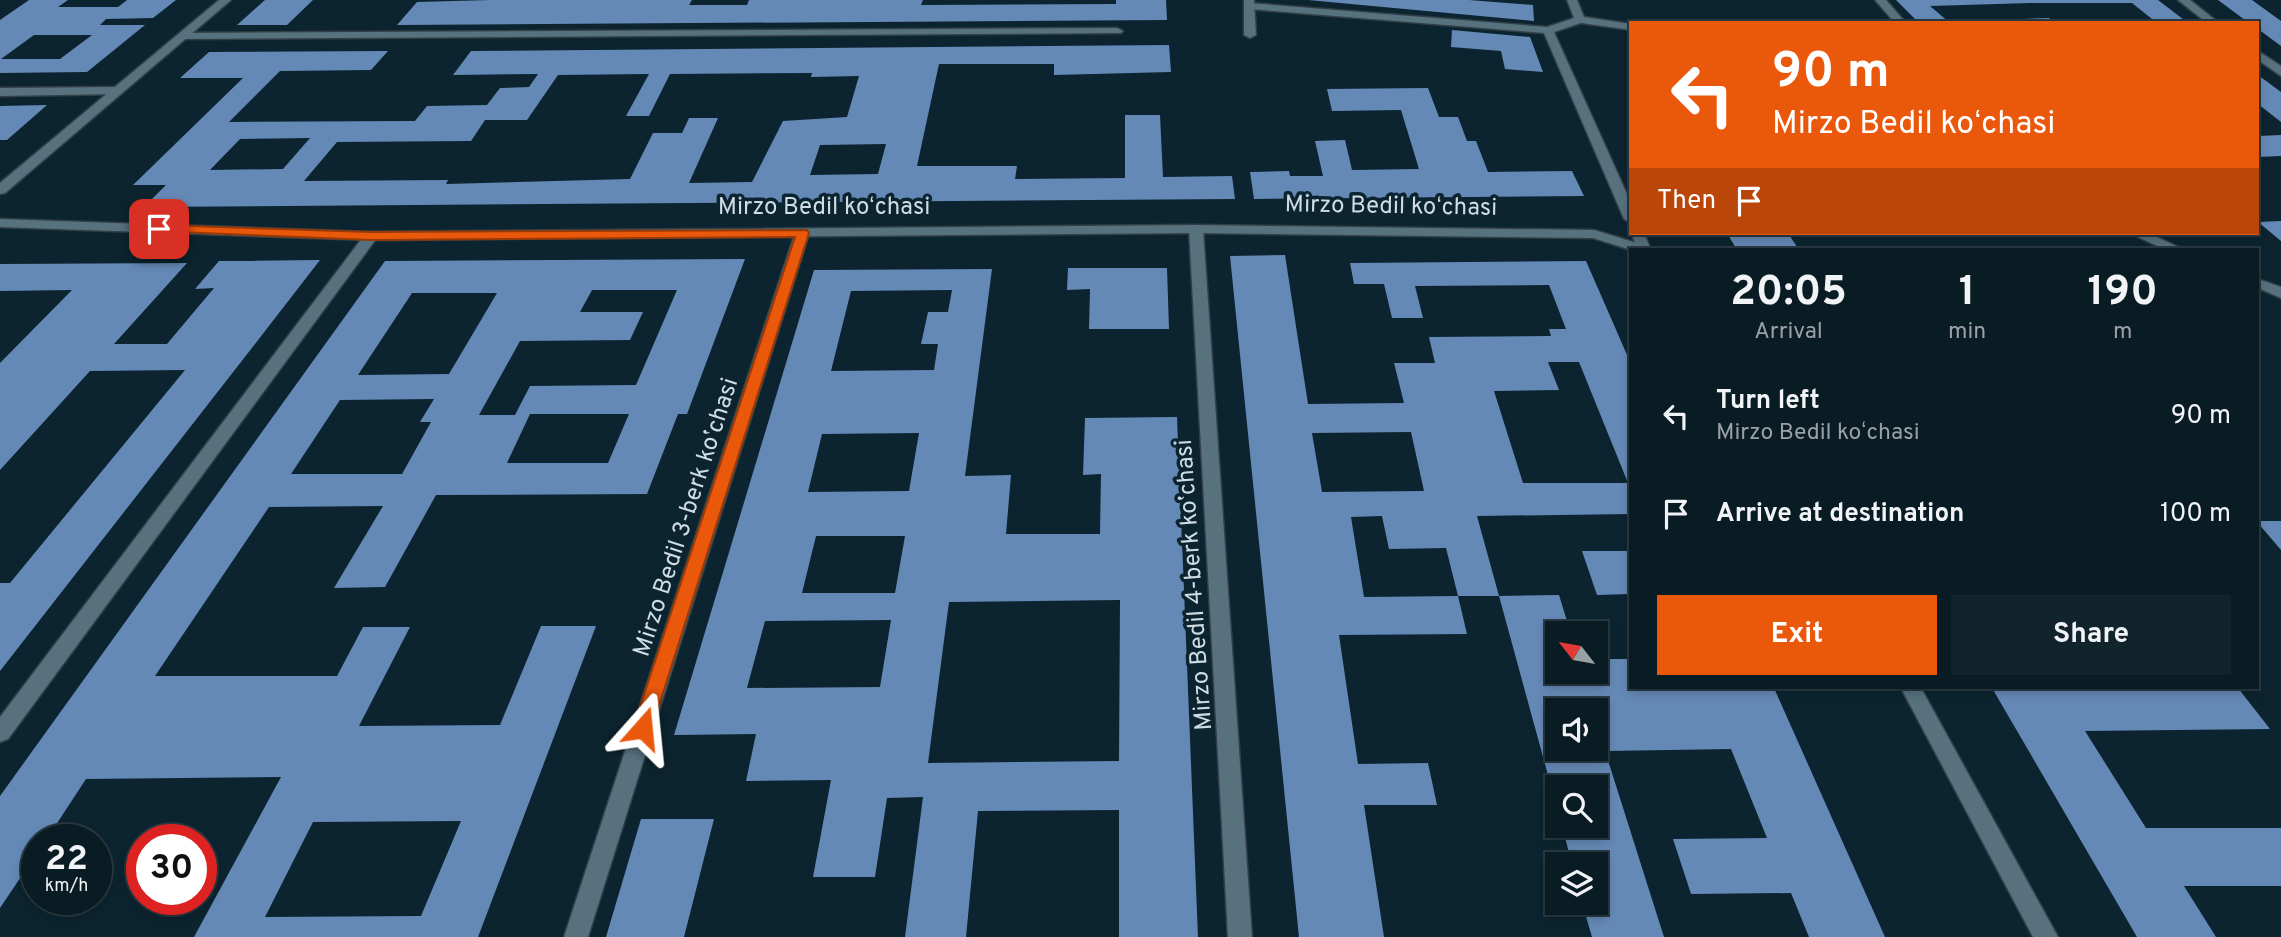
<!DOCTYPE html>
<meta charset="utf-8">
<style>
body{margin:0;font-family:Overpass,sans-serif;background:#12242b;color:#f1f3f6;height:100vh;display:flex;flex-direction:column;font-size:26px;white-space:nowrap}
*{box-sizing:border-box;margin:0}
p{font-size:23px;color:#99a1a6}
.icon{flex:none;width:38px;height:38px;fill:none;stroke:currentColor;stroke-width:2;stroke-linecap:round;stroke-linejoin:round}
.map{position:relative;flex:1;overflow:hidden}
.sheet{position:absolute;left:1629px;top:248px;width:630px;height:441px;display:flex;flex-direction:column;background:#091b23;border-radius:0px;box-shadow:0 4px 10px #0003,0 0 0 2px #293941}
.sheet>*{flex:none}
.guide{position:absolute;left:1629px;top:21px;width:630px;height:214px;border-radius:0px;box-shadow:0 4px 10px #0003,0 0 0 2px #293941;background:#ea580c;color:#fff;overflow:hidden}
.needle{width:46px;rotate:301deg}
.controls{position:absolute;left:1545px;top:621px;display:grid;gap:14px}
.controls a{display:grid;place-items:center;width:63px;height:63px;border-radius:0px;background:#091b23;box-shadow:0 4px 10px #0003,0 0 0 2px #293941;font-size:35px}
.speed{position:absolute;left:21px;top:824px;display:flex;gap:14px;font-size:35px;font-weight:700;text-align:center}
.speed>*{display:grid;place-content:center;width:91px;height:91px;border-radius:50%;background:#091b23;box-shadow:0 4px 10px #0003,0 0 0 2px #293941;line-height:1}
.speed small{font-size:18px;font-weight:400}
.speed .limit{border:10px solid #d22;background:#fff;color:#111}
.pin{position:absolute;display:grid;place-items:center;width:60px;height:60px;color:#fff;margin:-30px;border-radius:14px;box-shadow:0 4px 10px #0006}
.me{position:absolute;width:77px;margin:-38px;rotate:18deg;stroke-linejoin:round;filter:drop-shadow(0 0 5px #0008)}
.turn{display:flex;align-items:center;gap:24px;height:147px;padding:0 28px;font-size:32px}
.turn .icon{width:91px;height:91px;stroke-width:2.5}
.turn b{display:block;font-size:49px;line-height:60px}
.then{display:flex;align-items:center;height:66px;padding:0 28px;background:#0003;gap:14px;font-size:26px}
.eta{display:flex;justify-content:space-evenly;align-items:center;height:119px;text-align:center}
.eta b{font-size:42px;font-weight:700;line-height:49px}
.primary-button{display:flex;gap:14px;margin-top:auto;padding:14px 28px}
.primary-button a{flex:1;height:80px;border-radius:0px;background:#ea580c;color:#fff;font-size:28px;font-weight:700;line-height:80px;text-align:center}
.primary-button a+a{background:#12242b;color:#f1f3f6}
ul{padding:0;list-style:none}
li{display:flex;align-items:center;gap:21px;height:98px;padding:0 28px}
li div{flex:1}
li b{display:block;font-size:26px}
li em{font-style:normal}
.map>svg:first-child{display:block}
.building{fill:#6589b6;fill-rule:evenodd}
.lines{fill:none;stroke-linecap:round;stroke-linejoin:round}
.service-casing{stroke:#313f47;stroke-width:3}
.minor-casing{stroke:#313f47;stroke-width:3}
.tertiary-casing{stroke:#313f47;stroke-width:3}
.service{fill:#57717e;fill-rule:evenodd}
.minor{fill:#57717e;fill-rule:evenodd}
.tertiary{fill:#57717e;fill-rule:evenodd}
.route{fill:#ea580c;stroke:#983908;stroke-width:2}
.labels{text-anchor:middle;stroke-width:7;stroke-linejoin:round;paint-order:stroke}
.street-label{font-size:24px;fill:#cedce3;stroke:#0c242f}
</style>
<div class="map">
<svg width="2281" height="937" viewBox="0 0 2281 937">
<rect width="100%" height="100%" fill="#0c242f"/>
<g class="building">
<path d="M29 0H68L58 7H118L127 0H176L153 18 106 19 100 25H145L87 72 0 73V20ZM34 35H92L60 59H1Z"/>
<polygon points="265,0 313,0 287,25 237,25"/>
<polygon points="490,0 692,0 689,5 747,5 749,0 923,0 921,5 1116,4 1116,0 1166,0 1167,20 397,25 417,2"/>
<polygon points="1308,0 1469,0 1533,5 1534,21"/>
<polygon points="1896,0 2158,0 2188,23 2157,23 2132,3 2030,3 1930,6 1950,23 1919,23"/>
<polygon points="2218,0 2252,0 2281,21 2281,46 2258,29 2258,23 2249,23"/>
<polygon points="2049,18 2055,23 2025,23 2021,19"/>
<polygon points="1452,30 1530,37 1543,72 1505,69 1501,51 1451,47"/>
<path d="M1169 45 1171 72 1054 75V64H939L917 166H1017L1015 179 1125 178V115H1160L1163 177 1232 176 1235 199 144 207 166 185H133L243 78H180L209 52 388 51 371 70 280 71 229 122 415 121 427 106 487 105 500 88 529 87 538 74 453 75 471 51ZM812 73 811 77 859 76 847 117 783 121 752 182 689 183 718 118H689L682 133H653L630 179 446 184 448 180 304 181 337 142 471 141 485 120H527L558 75 649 74 626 116H649L670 74ZM310 138 283 169 210 170 240 139ZM886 144 878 174 810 175 820 145Z"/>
<polygon points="2258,75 2281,92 2281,122 2258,104"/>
<polygon points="1428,88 1439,117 1458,117 1467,141 1476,141 1488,172 1572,171 1584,196 1254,199 1250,172 1289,171 1290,176 1323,176 1315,141 1345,140 1352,170 1419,169 1401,110 1332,111 1327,89"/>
<polygon points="47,105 7,140 0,140 0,106"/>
<polygon points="2281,135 2281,156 2258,157 2258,136"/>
<polygon points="2281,221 2281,241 2258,222"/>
<polygon points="1727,233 1788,233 1799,250 1737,250"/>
<path d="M1285 255 1308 404 1404 403 1394 363H1435L1429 337 1551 336 1549 329H1566L1549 285 1415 286 1423 318H1392L1384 284H1354L1350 263 1586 261 1631 364V514L1477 516 1499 596H1458L1446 548 1389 549 1382 516 1351 517 1364 597 1458 596 1467 634 1339 635 1358 764 1428 763 1437 805H1364L1384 937H1299L1230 256ZM1548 362H1579L1628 483H1523L1494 391 1559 390ZM1411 432 1424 491 1322 492 1312 433Z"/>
<path d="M745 259 687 414H678L647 494 436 495 385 587 334 588 383 506 269 507 155 676H337L363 627H410L359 726 500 725 541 626H596L478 937H194L281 777 86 779 46 840H37V853L0 908V796L385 261ZM592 290H677L636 385 530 386 515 415H479L520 341 630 340 643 312H580ZM412 293H497L449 374 358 375ZM434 399 420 422H431L402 474H291L340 400ZM530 414H629L608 463H507ZM461 821 421 916 265 917 313 822Z"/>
<polygon points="320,260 255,344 0,671 0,583 10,583 185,370 90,371 0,470 0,363 72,290 0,291 0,264 187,263 114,344 167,344 214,288 195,289 219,261"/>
<polygon points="1068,268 1167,268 1169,329 1089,329 1090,289 1067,290"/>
<path d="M992 269 965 476 1011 475 1006 534H1100L1101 474 1083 475 1085 418 1177 417 1198 937H1119V810L978 811 966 937H905L923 797 887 798 875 877H813L831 780 746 781 756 734 674 735 814 270ZM952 290 948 312H928L921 344H938L934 370 831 371 851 291ZM919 433 909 491 808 492 822 434ZM816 536H905L895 593H802ZM1120 600 1119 761 928 763 949 602ZM891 620 880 687 747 688 765 621Z"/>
<polygon points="2258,521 2281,521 2281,550 2258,523"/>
<polygon points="1582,551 1631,551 1631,594 1597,595"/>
<path d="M1559 595 1571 634H1558V672H1596V659H1631V688H1774L1885 937H1809L1791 893 1691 894 1673 839 1767 838 1731 749 1605 751 1664 937H1592L1582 903H1596V864H1572L1562 826H1596V788H1558L1557 808 1499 596ZM1558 710H1596V749H1558Z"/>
<polygon points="1992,688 2238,688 2270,729 2085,731 2146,828 2281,828 2281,886 2184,886 2216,937 2137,937"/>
<polygon points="641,819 714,819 684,937 606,937"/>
</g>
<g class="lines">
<g class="service-casing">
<g id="service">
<polygon points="1567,0 1577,0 1584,17 1631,24 1631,30 1581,23 1554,32 1631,203 1631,223 1624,219 1544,33 1249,9 1244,6 1249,3 1547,27 1574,18"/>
<polygon points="1631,231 1644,233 1651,250 1637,250"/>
<polygon points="2129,233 2148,233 2185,250 2166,250"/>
<polygon points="2258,279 2281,287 2281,298 2258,288"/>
</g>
</g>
<g class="minor-casing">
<g id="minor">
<polygon points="1244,0 1254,0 1256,35 1250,38 1244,35"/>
<polygon points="1875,0 1886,0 1906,23 1895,23"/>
<polygon points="2178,0 2190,0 2219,23 2207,23"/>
<polygon points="1117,28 1123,31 1121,33 184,39 178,36 184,33"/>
<polygon points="2258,51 2281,66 2281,76 2258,60"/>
<polygon points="116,87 122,91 120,94 0,96 0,88"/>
<polygon points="1196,225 1203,229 1252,937 1228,937 1189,229"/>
<polygon points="802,229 809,233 588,937 564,937 795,233"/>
<polygon points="371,232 376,233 376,239 8,739 0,742 0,717 366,233"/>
</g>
</g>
<g class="tertiary-casing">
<g id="tertiary">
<polygon points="219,0 231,0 5,193 0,194 0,183"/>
<polygon points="0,219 371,232 1196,225 1594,230 1650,247 1652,250 1631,250 1593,238 1196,233 371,240 0,227"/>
<polygon points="1901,688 1921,688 2058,937 2033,937"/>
</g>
</g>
<use href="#service" class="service"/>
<use href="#minor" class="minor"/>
<use href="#tertiary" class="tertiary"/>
</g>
<polygon class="route" points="159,225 371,232 807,230 809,233 650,734 643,737 636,734 633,728 795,237 371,240 154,231 154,226"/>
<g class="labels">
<g class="street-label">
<text transform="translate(1391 205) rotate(1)" y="8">Mirzo Bedil koʻchasi</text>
<text x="824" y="214">Mirzo Bedil koʻchasi</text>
<text transform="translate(685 517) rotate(-72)" y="8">Mirzo Bedil 3-berk koʼchasi</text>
<text transform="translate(1193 585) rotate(-94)" y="8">Mirzo Bedil 4-berk koʼchasi</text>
</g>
</g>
</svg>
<div class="controls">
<a><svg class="needle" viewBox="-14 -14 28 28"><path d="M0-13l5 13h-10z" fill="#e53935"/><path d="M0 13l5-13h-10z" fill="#99a1a6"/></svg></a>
<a><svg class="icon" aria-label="sound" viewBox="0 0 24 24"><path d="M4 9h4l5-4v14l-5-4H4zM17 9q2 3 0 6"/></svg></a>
<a><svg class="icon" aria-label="search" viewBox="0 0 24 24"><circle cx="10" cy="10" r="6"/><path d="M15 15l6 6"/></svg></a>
<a><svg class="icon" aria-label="layers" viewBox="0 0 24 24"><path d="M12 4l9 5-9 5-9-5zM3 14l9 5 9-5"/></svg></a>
</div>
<div class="speed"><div>22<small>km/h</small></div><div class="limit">30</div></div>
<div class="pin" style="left:159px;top:229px;background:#d93025"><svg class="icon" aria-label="arrive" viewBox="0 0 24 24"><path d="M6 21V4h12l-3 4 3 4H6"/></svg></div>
<svg class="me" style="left:643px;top:728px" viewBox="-20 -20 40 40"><path d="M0-17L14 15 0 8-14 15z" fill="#ea580c" stroke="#fff" stroke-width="4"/></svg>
<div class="guide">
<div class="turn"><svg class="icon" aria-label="left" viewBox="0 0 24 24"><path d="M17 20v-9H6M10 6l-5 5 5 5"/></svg><div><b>90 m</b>Mirzo Bedil koʻchasi</div></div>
<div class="then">Then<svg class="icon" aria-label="arrive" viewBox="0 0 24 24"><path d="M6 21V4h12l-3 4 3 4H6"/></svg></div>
</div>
<section class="sheet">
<div class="eta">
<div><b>20:05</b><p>Arrival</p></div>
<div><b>1</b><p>min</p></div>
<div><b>190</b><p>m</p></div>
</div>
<ul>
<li><svg class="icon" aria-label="left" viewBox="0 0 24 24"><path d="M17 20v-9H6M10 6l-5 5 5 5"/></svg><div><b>Turn left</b><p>Mirzo Bedil koʻchasi</p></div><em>90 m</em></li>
<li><svg class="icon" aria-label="arrive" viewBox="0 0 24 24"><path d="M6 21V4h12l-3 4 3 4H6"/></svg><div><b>Arrive at destination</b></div><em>100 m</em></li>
</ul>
<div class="primary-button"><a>Exit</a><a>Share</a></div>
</section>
</div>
